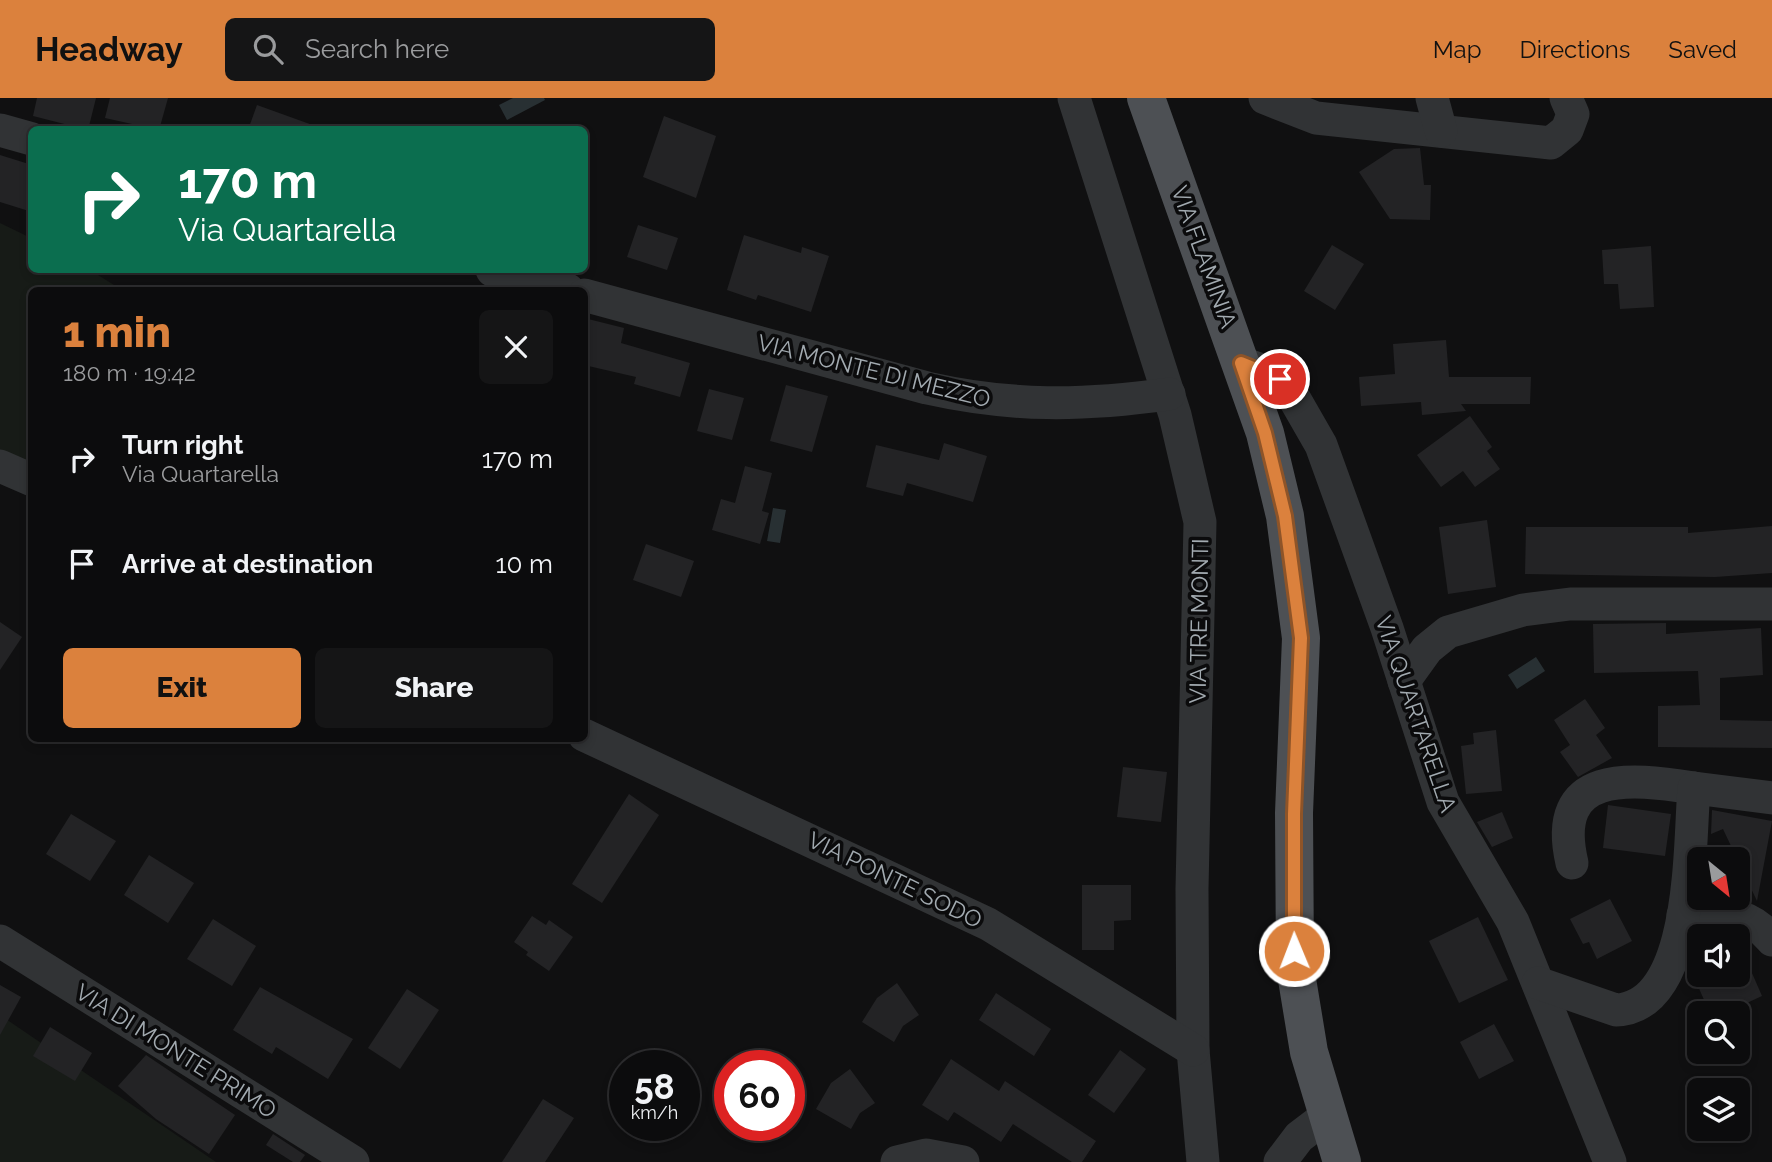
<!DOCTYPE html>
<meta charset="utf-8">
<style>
body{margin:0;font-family:Raleway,sans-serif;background:#151516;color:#f1f3f6;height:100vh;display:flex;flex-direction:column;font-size:26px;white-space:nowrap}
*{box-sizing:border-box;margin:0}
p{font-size:23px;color:#9a9b9d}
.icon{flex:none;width:38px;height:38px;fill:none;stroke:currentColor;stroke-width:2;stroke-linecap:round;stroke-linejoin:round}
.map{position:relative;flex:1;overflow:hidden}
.drawer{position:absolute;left:28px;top:189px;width:560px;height:455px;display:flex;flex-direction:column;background:#0c0c0d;border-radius:10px;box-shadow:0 4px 10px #0003,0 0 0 2px #2c2c2e}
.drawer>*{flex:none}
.hud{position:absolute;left:28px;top:28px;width:560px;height:147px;border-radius:10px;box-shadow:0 4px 10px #0003,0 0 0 2px #2c2c2e;background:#0b6e4f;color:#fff;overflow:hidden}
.needle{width:46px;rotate:150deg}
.fabs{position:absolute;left:1687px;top:749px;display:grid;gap:14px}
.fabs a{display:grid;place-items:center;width:63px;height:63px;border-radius:10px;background:#0c0c0d;box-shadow:0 4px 10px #0003,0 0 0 2px #2c2c2e;font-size:35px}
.speed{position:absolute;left:609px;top:952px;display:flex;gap:14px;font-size:35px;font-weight:700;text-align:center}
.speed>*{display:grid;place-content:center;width:91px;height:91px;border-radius:50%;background:#0c0c0d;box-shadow:0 4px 10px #0003,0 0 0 2px #2c2c2e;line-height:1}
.speed small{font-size:18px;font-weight:400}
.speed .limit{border:10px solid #d22;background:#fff;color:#111}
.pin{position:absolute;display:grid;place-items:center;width:60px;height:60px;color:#fff;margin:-30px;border:4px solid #fff;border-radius:50%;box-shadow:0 2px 7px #0007}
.me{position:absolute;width:77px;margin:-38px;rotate:359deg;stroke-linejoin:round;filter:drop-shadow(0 0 5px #0008)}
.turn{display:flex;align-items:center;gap:24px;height:147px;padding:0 35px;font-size:32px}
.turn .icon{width:91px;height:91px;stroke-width:2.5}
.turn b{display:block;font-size:49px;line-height:60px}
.round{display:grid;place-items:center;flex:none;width:74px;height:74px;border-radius:10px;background:#151516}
.head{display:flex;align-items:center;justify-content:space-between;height:119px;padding:0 35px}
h1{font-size:42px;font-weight:800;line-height:52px;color:#db813d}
.button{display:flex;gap:14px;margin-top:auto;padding:14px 35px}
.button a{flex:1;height:80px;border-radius:10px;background:#db813d;color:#111;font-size:28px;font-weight:800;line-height:80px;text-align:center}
.button a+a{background:#151516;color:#f1f3f6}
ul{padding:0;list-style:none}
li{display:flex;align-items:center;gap:21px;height:105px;padding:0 35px}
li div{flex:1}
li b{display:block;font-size:26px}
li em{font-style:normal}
header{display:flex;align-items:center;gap:42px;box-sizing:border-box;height:98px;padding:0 35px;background:#db813d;color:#111}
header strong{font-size:33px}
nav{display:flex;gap:38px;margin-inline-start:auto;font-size:24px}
.search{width:490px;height:63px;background:#151516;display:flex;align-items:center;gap:18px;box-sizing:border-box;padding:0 24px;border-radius:10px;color:#9a9b9d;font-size:26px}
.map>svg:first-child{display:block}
.green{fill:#171b17}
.water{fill:#283033}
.building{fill:#232325}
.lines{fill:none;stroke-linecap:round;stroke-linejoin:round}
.minor{stroke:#313335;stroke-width:33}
.major{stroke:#4d5054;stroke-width:38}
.route-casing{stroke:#8e5428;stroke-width:18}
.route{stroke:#db813d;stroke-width:12}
.labels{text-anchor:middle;stroke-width:7;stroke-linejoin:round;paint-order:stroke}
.street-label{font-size:23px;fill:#a2aab0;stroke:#0b0b0c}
</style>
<header>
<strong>Headway</strong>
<div class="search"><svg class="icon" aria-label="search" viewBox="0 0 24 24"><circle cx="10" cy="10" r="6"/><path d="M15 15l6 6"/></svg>Search here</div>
<nav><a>Map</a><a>Directions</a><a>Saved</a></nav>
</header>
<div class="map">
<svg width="1772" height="1064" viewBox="0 0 1772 1064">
<rect width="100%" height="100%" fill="#101011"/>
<g class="green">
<polygon points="0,125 31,140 32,172 90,172 122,192 32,192 31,378 0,362"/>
<polygon points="0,917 216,1064 0,1064"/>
</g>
<g class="water">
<polygon points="513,0 544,0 545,2 507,22 499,7"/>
<polygon points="773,410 786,412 780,445 767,443"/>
<polygon points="1536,559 1545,573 1517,591 1508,577"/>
</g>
<g class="building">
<polygon points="37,0 96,0 88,32 33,18"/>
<polygon points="110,0 168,0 159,32 105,20"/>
<polygon points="257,7 318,29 318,32 248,32"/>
<polygon points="664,18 716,38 696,100 643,79"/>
<polygon points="1420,50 1424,87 1431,87 1430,122 1390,121 1359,74 1394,51"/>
<polygon points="0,57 32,67 32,114 0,104"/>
<polygon points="638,127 678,140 667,172 627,159"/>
<polygon points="744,137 801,155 802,149 829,158 811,214 758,197 756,202 727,192"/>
<polygon points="1332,147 1364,166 1335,212 1304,193"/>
<polygon points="1651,148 1654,209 1620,211 1618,186 1604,186 1602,152"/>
<polygon points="584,220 624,230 621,245 690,265 680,299 634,286 636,279 584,267"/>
<polygon points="1446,242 1449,279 1531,279 1530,306 1461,306 1466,313 1422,317 1421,304 1361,308 1359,279 1395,276 1393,246"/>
<polygon points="786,287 828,298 812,354 770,343"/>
<polygon points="709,291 744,300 732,342 697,333"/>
<polygon points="1470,318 1492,349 1487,353 1500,371 1475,389 1463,373 1441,389 1417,357"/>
<polygon points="944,345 987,358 973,404 907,385 903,398 866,389 876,347 939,362"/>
<polygon points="745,368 772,375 762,413 769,415 760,446 712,432 721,401 735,405"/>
<polygon points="1487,422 1496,489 1448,496 1439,429"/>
<polygon points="1772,428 1772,475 1715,479 1525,476 1526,429 1688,429 1688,435"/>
<polygon points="646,446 694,463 681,499 633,482"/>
<polygon points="0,524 22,539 0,572"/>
<polygon points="1666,525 1666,536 1761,530 1763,577 1720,580 1720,622 1772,623 1772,650 1658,649 1658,608 1700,607 1698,573 1594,575 1593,526"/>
<polygon points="1585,601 1605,630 1596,637 1612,660 1578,679 1560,654 1570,647 1554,622"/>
<polygon points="1496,632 1502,693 1466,696 1461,648 1474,646 1473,635"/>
<polygon points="1123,669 1167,674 1161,724 1117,719"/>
<polygon points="629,696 659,717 602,805 572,786"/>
<polygon points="1608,707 1671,716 1665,758 1603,750"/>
<polygon points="1712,712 1772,723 1757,803 1723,731 1711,736"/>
<polygon points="1502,714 1513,740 1492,749 1477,724"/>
<polygon points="71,716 116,743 90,783 46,756"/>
<polygon points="149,757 194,785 168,825 124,797"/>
<polygon points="1082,787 1131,787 1131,822 1114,823 1114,852 1082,852"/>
<polygon points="1610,801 1632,843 1597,861 1589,844 1583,846 1570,821"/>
<polygon points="532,818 546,827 549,822 573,839 549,873 526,857 528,854 514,844"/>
<polygon points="1478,819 1508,882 1459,905 1429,843"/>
<polygon points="213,821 256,848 232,888 187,861"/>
<polygon points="1738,843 1762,898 1736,910 1733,902 1709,913 1693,877 1738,877"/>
<polygon points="897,885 919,917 903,928 894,944 862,924 877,900"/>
<polygon points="0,887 21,899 0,937"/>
<polygon points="260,889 353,941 328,981 276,949 272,956 233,932"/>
<polygon points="407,891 439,912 400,971 368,950"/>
<polygon points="996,895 1051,931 1034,958 979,922"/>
<polygon points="1494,926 1514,963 1479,981 1460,944"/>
<polygon points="50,929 92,955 75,983 33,958"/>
<polygon points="1120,952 1146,971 1114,1015 1088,997"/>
<polygon points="146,957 235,1017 209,1056 156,1021 118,988"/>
<polygon points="951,961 999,993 1005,983 1096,1043 1082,1064 1072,1064 1013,1026 1001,1044 954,1014 948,1023 922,1007"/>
<polygon points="850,971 875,1005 860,1015 851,1031 816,1011 831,985"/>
<polygon points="543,1001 574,1020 545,1064 502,1064"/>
<polygon points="273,1036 305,1057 300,1064 293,1064 266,1047"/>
</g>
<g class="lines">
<g class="minor">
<polyline points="1074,0 1175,317 1200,424 1192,791 1193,952 1203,1064"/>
<polyline points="1265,0 1316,20 1551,45 1567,32 1573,16 1566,0"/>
<polyline points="1432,0 1441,33"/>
<polyline points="0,32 32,41"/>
<polyline points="492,172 568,192"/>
<path d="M584 197 927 290C1012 309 1082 308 1169 296"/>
<polyline points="1241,265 1274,276 1286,286 1321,347 1387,530 1443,704 1513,824 1610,1064"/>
<polyline points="0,368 32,382"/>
<polyline points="1404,583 1427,551 1448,534 1523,512 1570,506 1772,506"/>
<polyline points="584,637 988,826 1193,952"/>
<path d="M1572 765C1550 671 1630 680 1694 690"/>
<path d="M1683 817C1716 812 1749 813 1772 842"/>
<polyline points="0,843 353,1064"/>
<path d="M1538 885 1616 912C1695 909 1689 745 1694 690L1772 700"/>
<polyline points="897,1064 926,1057 963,1064"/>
<polyline points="1280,1064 1299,1039 1328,1017"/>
</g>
<polyline class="major" points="1146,0 1265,335 1285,418 1301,540 1294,715 1295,869 1309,954 1342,1064"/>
</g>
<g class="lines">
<g class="route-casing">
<polyline id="route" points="1280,281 1241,265 1265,335 1285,418 1301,540 1294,716 1294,853"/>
</g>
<use href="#route" class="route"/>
</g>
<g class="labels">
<g class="street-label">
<text transform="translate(1204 159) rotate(70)" y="8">VIA FLAMINIA</text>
<text transform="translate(874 273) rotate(14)" y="8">VIA MONTE DI MEZZO</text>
<text transform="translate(1199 523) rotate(-89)" y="8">VIA TRE MONTI</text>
<text transform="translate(1416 616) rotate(71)" y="8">VIA QUARTARELLA</text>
<text transform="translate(895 782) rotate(26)" y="8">VIA PONTE SODO</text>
<text transform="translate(176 953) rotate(32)" y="8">VIA DI MONTE PRIMO</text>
</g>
</g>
</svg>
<div class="fabs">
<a><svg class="needle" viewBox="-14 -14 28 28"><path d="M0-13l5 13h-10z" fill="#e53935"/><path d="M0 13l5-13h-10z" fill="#9a9b9d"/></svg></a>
<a><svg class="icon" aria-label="sound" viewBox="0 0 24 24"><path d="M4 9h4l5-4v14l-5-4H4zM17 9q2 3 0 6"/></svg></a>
<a><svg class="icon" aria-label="search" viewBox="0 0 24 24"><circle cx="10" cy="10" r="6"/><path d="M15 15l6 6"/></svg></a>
<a><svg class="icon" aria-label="layers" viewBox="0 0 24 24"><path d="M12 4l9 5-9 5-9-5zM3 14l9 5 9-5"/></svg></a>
</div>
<div class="speed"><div>58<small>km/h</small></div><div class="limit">60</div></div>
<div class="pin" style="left:1280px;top:281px;background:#d93025"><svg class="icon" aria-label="arrive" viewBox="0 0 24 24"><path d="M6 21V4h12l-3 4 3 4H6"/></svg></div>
<svg class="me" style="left:1294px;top:853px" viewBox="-20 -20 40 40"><circle r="17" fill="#db813d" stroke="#fff" stroke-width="3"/><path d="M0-11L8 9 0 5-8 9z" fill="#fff"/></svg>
<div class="hud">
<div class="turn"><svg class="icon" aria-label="right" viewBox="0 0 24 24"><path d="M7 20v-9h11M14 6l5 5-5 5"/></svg><div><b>170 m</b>Via Quartarella</div></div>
</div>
<section class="drawer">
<div class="head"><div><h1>1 min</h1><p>180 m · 19:42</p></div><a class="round"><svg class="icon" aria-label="close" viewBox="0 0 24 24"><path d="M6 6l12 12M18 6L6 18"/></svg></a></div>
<ul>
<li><svg class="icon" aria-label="right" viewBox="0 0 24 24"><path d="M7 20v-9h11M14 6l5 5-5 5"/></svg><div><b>Turn right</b><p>Via Quartarella</p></div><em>170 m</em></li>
<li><svg class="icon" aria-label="arrive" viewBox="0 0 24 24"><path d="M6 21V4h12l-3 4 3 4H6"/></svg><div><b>Arrive at destination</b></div><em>10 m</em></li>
</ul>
<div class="button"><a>Exit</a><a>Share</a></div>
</section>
</div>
